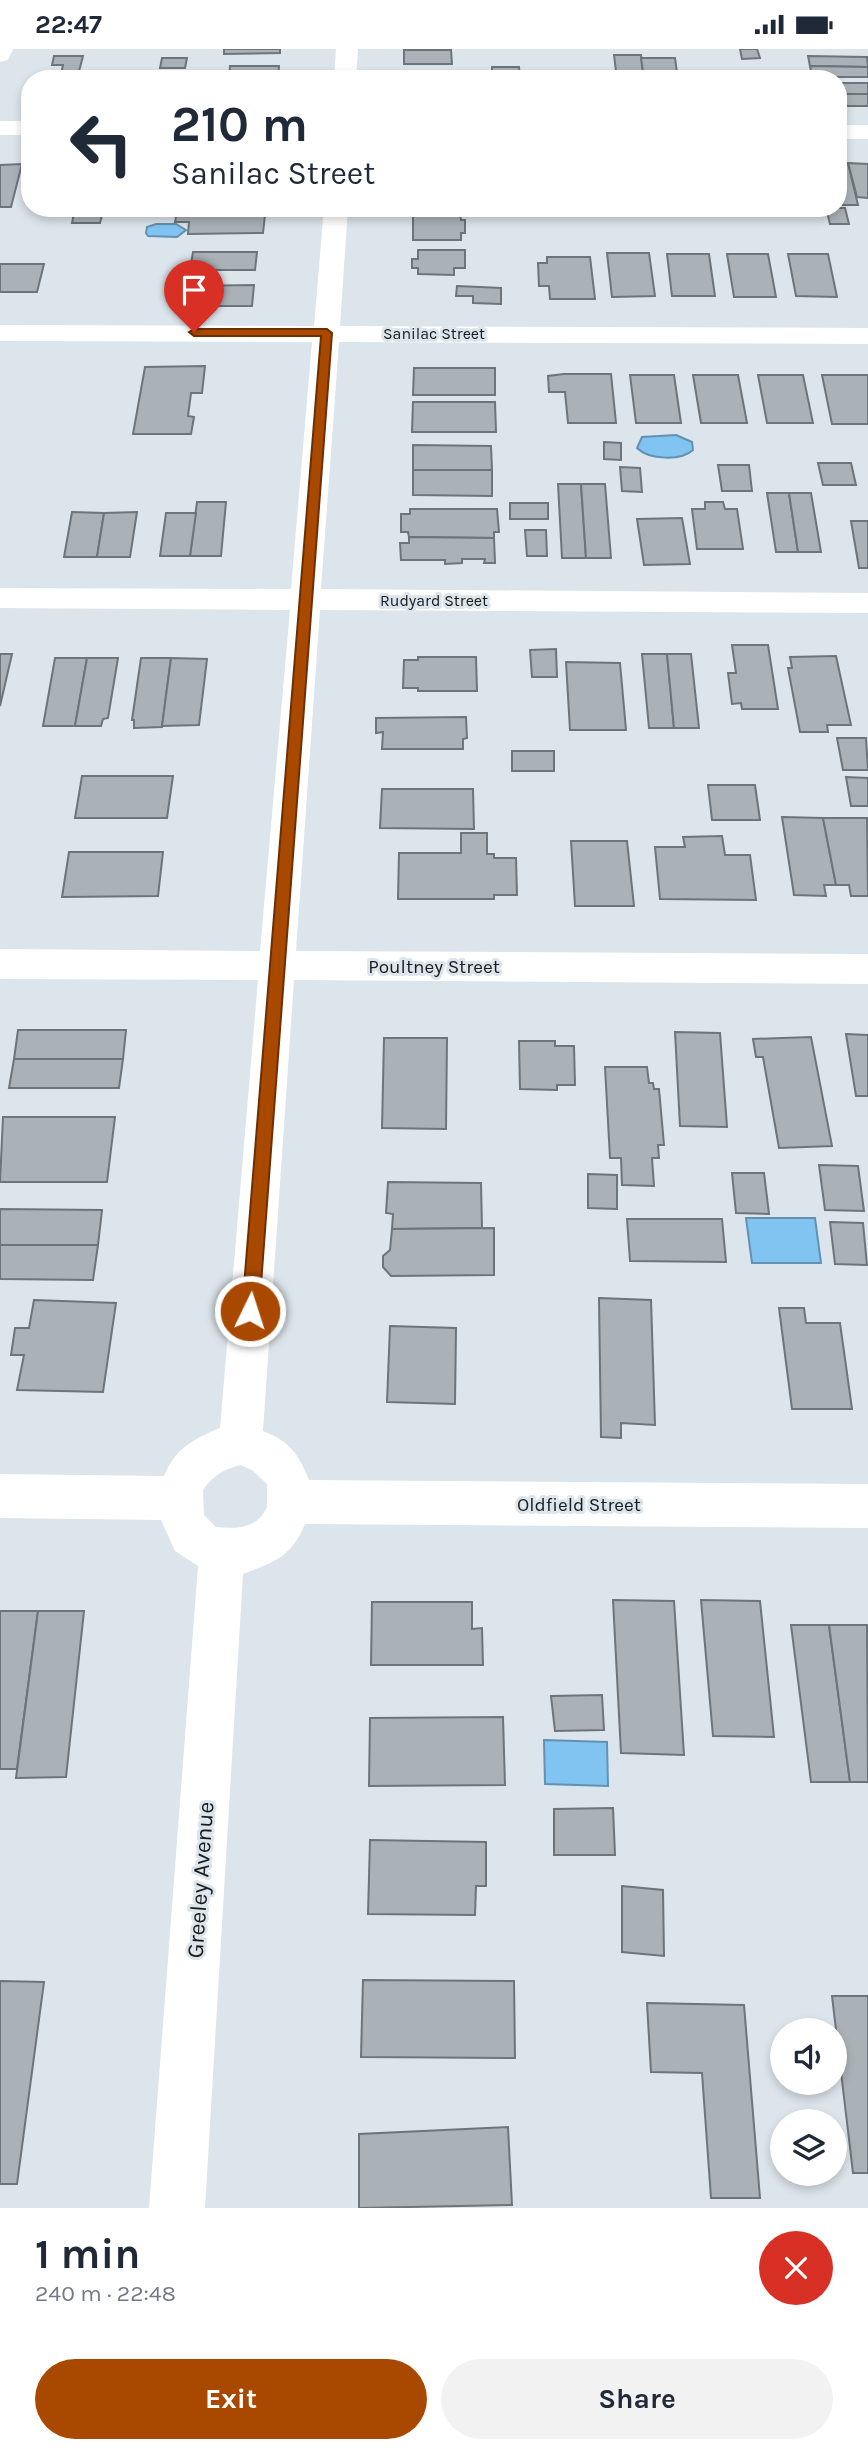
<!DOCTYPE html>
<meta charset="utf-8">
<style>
body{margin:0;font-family:Karla,sans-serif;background:#f2f2f3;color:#1f2937;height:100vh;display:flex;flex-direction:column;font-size:26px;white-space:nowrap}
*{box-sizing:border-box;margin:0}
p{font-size:23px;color:#747a83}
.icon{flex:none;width:38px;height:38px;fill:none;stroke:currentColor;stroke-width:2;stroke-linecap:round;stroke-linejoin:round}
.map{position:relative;height:2159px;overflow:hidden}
.details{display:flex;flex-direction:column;background:#fff;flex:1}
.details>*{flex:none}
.top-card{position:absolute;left:21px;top:21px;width:826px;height:147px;border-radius:28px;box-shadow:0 4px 10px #0003;background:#fff;color:#1f2937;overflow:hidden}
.fabs{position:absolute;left:770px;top:1969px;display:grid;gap:14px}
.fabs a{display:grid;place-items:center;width:77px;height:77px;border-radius:50%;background:#fff;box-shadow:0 4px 10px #0003;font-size:35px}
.pin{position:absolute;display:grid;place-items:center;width:60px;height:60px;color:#fff;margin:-72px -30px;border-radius:50% 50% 50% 0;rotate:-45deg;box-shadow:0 0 7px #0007}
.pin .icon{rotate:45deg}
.me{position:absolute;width:77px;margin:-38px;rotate:4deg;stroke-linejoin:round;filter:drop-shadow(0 0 5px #0008)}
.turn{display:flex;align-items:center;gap:24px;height:147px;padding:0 35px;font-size:32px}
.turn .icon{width:91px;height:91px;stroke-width:2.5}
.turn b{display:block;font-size:49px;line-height:60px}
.round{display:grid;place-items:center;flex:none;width:74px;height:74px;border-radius:37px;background:#f2f2f3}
.overview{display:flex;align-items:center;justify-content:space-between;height:119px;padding:0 35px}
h1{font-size:42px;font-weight:700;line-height:52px}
.cta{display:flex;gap:14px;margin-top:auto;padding:14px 35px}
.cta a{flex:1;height:80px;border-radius:42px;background:#a94900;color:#fff;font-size:28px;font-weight:700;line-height:80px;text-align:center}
.cta a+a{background:#f2f2f3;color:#1f2937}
.status{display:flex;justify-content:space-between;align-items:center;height:49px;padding:0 35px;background:#fff;direction:ltr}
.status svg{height:19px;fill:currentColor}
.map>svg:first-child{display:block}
.water{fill:#81c4f1;stroke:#6291b1;stroke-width:2}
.building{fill:#aab2b8;stroke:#6d747a;stroke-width:2}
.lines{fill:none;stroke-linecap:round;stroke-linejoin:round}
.minor{fill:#fff;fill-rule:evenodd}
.route{fill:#a94900;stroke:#6e2f00;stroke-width:2}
.labels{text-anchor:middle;stroke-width:6;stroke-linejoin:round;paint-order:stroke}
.far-street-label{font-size:16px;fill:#181b1d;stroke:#dce5eb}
.street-label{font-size:19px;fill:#181b1d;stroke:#dce5eb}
.near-street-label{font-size:23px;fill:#181b1d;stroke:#dce5eb}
</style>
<div class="status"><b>22:47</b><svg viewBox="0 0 49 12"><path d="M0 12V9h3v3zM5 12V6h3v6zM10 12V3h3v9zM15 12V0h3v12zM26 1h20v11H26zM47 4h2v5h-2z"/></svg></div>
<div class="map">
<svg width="868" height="2159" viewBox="0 0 868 2159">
<rect width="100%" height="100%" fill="#dce5eb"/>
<g class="water">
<polygon points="156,175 176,175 186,181 177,188 148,187 146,184 147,178"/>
<path d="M676 386 692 393 693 401C681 412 649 411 637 399L642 388Z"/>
<polygon points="746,1169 815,1169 821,1214 752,1214"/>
<polygon points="544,1691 607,1693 608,1737 545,1735"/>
</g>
<g class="building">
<polygon points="224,0 280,0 280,4 224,5"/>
<polygon points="740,0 757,0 760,9 742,10"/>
<polygon points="404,1 451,1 452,15 404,15"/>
<polygon points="614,6 641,6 644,30 617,30"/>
<polygon points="54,7 83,7 77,30 42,30 43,25 61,25 63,16 52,16"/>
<polygon points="808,7 867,8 868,18 810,17"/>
<polygon points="162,9 187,9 185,19 160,19"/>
<polygon points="641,9 675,9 678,30 644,30"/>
<polygon points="230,17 279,17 278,30 216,30 229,28"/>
<polygon points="810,17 868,18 868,28 812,28"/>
<polygon points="492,18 519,18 520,28 492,28"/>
<rect x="402" y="22" width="65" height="8"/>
<polygon points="718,22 720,30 694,30 693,23"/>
<polygon points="531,23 559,23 560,30 531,30"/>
<polygon points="108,24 128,24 126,30 150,30 106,30"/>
<rect x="838" y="34" width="30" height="11"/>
<rect x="838" y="45" width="30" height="12"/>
<polygon points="838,114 848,114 858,156 838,156"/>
<polygon points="848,114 868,115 868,149 857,148"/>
<polygon points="22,115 11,158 0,158 0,116"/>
<polygon points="75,159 104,159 100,174 72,174"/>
<polygon points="178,159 205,159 204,166 265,166 263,184 188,185 189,173 175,173"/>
<polygon points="826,159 845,159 849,175 830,175"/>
<polygon points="413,165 460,165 461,171 465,171 465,184 461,184 461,191 413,191"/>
<polygon points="418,201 465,201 465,219 454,219 454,226 418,225 418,219 412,219 412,210 418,210"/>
<polygon points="193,203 257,203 255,221 190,221"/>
<polygon points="607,204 649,204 655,247 612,248"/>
<polygon points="667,205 709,205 715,247 672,247"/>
<polygon points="727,205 768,205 776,248 734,248"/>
<polygon points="788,205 828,205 837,248 796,247"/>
<polygon points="547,208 590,208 595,250 550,250 549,237 539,237 538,214 547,214"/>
<polygon points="0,215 44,215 37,243 0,243"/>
<polygon points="254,236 252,257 185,257 187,237"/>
<polygon points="457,237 501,239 501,255 473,254 473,247 456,247"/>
<polygon points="205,317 202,344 191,344 188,367 194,368 191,385 133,385 145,318"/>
<polygon points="414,319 495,319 495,346 413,346"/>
<polygon points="564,325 611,325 616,374 568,374 565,343 549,343 548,327"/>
<polygon points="630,326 674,326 681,374 636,374"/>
<polygon points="693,326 738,326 747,374 701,374"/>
<polygon points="758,326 803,326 813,374 767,374"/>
<polygon points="822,326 868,326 868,375 832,375"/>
<polygon points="413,353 495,353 496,383 412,383"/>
<polygon points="604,393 621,394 621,411 604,410"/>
<polygon points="413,396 491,397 492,421 413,421"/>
<polygon points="818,414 851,414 856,436 823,436"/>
<polygon points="718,416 749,416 752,442 722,442"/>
<polygon points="620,418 640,419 642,443 622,442"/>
<polygon points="413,421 492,421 492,447 413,446"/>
<polygon points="558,435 581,435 586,509 562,509"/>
<polygon points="581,435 605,435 611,509 586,509"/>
<polygon points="767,444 789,444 798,503 776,503"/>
<polygon points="789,444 811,444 821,503 798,503"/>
<polygon points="197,453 226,453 221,507 190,507"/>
<polygon points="705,453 723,453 725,460 737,460 743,500 697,500 692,460 705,460"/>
<rect x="510" y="454" width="38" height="16"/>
<polygon points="410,460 497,460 499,483 494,483 494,489 409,488 408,483 401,483 401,465 410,465"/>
<polygon points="72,463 104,464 97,508 64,508"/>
<polygon points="137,463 130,508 97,508 104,464"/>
<polygon points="166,464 196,464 190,507 160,507"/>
<polygon points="682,469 690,515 644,516 637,470"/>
<polygon points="851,472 868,472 868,519 859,519"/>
<polygon points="525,481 546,481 547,507 527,507"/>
<polygon points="409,488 494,489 495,514 484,514 485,510 462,510 462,514 445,515 445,511 401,511 400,494 409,494"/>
<polygon points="732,596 768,596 778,660 742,660 741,654 732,655 728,624 736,624"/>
<polygon points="556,600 557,628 532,628 530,601"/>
<polygon points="0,605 12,605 0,657"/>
<polygon points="642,605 667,605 674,679 649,679"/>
<polygon points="667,605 691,605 699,679 674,679"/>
<polygon points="836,607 851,676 827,676 828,683 800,683 788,619 792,619 790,608"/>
<polygon points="418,608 476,608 477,642 418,642 418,639 403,639 404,611 418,611"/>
<polygon points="55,609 87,609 75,677 43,677"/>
<polygon points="87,609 118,609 108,669 103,670 101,677 75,677"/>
<polygon points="141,609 171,609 162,678 134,679 134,671 132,671"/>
<polygon points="171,609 207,610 199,676 162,677"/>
<polygon points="566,613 620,614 626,681 570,681"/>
<polygon points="466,668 467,689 463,690 463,700 382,700 383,683 376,684 376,669"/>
<polygon points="837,689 866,689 868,721 843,721"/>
<rect x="512" y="702" width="42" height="20"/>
<polygon points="82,727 173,727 167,769 75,769"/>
<polygon points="846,728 868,729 868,757 851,757"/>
<polygon points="708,736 755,736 760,771 712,771"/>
<polygon points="382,740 473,740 474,780 380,779"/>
<polygon points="782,768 823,769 836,836 824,836 826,847 794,846"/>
<polygon points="823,769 867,769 868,847 851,847 849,836 836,836"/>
<polygon points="461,784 487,784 487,805 494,805 494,809 516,809 517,846 494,846 494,850 398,850 399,804 461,804"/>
<polygon points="722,787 725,806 750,806 756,851 660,850 655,798 685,798 683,788"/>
<polygon points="571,792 627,792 634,857 575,857"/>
<polygon points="69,803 163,803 158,847 62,848"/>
<polygon points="18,981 126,981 123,1010 14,1010"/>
<polygon points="675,983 720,984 727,1078 680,1077"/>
<polygon points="846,985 868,986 868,1047 856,1047"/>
<polygon points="811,988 832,1097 779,1099 763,1008 756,1008 753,990"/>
<polygon points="384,989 447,989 446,1080 382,1079"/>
<polygon points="519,992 555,992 555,997 574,997 575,1036 557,1036 557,1041 520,1040"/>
<polygon points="14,1010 123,1010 119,1039 9,1039"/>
<polygon points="605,1018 647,1018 649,1034 653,1034 654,1040 659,1040 664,1096 658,1096 659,1109 652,1109 654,1137 622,1136 621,1109 610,1109"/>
<polygon points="3,1068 115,1068 107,1133 0,1133"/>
<polygon points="819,1116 858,1117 864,1162 825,1161"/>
<polygon points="732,1124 764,1124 769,1165 736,1164"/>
<polygon points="588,1125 617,1126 617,1160 588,1159"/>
<polygon points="388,1133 481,1134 482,1179 392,1180 393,1165 386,1164"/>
<polygon points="0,1160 102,1161 98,1196 0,1196"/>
<polygon points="627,1170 722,1170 726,1213 630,1212"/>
<polygon points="830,1173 863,1174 867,1216 835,1215"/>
<polygon points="494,1179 494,1226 391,1227 383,1218 383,1207 390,1201 392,1180"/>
<polygon points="0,1196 98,1196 93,1231 0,1230"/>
<polygon points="599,1249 651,1251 655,1376 621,1374 621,1389 601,1388"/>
<polygon points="34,1251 116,1254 103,1343 17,1341 24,1306 11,1306 15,1279 29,1279"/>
<polygon points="779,1259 804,1259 806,1274 840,1274 852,1360 792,1360"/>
<polygon points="390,1277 456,1279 455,1355 387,1353"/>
<polygon points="613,1551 674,1552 684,1706 621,1704"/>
<polygon points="701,1551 760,1552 774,1688 713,1687"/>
<polygon points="372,1553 472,1553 472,1580 482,1579 483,1616 371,1616"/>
<polygon points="0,1562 38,1562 17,1720 0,1720"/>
<polygon points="38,1562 84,1562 66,1728 16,1729"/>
<polygon points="791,1576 829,1576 850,1733 811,1733"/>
<polygon points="829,1576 867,1576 868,1733 850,1733"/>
<polygon points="602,1646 604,1681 555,1682 551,1647"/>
<polygon points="503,1668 505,1736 369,1737 370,1669"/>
<polygon points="613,1759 615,1806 554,1806 554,1760"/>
<polygon points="370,1791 486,1793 486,1837 476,1837 475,1866 368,1865"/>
<polygon points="622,1837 663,1841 664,1907 622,1903"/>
<polygon points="363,1931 514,1932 515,2009 361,2008"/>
<polygon points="0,1932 44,1933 17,2135 0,2135"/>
<polygon points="832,1947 868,1947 868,2124 853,2124"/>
<polygon points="647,1954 744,1956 760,2149 711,2149 702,2024 651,2023"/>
<polygon points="508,2078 512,2156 359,2159 359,2085"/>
</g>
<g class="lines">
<g class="minor">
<polygon points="0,0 13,0 8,11 0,13"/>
<polygon points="336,0 358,0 356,30 334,30"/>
<rect x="0" y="72" width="30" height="14"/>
<rect x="838" y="76" width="30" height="14"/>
<path d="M324 159H348L340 277 868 279V295L339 293 321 540 868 544V564L320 561 296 902 868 905V935L294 931 263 1382C289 1392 299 1405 309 1431L868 1435V1479L305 1475C291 1508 275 1513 243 1525L205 2159H149L198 1517 175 1502 161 1471 0 1469V1425L164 1427C175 1400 193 1390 220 1379L258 931 0 930V900L260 902 290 561 0 559V539L291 540 312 293 0 292V276L314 277ZM240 1416 252 1421 267 1435V1458C257 1480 237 1480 216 1478L204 1466 203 1441C213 1427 224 1420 240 1416Z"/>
</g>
</g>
<polygon class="route" points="327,280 332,284 259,1262 256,1267 250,1270 244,1267 242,1262 321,287 194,287 189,283 194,280"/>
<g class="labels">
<g class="far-street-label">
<text x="434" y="290">Sanilac Street</text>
<text x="434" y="557">Rudyard Street</text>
</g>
<g class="street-label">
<text x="434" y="924">Poultney Street</text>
<text x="579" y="1462">Oldfield Street</text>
</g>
<g class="near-street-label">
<text transform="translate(200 1831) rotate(-86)" y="8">Greeley Avenue</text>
</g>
</g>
</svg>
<div class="fabs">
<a><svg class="icon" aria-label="sound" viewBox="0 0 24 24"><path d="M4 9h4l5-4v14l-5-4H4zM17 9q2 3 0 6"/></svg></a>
<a><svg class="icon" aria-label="layers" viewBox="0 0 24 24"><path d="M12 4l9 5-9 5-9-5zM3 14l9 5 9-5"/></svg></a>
</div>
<div class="pin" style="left:194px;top:283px;background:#d93025"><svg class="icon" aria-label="arrive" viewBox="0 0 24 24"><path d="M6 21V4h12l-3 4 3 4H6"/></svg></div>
<svg class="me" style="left:250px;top:1262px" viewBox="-20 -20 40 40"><circle r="17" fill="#a94900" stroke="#fff" stroke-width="3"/><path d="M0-11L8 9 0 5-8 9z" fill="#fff"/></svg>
<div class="top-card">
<div class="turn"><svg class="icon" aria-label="left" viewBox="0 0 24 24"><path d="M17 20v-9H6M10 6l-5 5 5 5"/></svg><div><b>210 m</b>Sanilac Street</div></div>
</div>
</div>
<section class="details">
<div class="overview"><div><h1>1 min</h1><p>240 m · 22:48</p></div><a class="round" style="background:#d93025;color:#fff"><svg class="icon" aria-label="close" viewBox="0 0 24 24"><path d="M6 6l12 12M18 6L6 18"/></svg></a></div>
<div class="cta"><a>Exit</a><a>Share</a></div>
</section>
